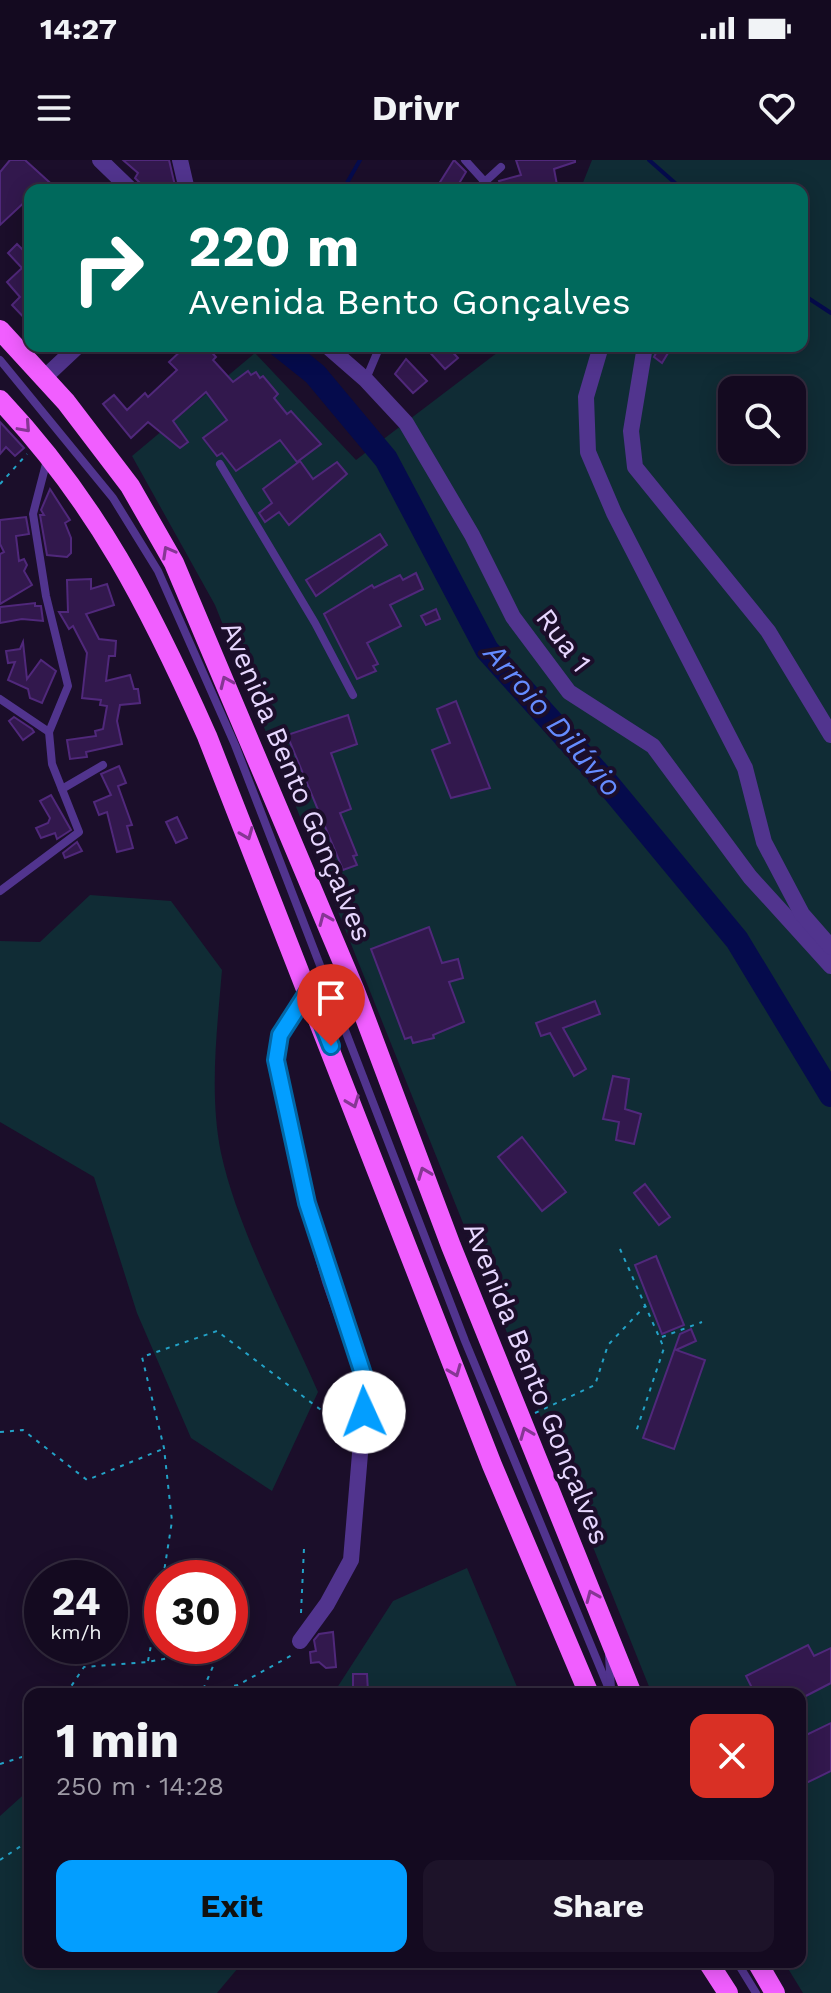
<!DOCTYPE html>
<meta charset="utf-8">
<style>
body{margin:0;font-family:"Work Sans",sans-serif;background:#1d1329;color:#f1f3f6;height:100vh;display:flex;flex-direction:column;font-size:30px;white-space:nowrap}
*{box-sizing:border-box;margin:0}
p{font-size:26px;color:#9d9aa5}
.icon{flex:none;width:44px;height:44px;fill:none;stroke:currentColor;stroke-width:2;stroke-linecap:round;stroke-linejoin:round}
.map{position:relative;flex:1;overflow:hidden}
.sheet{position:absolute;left:24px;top:1528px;width:782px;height:280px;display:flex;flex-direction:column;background:#140a20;border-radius:16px;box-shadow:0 4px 20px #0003,0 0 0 2px #332b3e}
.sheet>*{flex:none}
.guide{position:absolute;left:24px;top:24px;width:784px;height:168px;border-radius:16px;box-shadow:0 4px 20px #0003,0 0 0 2px #332b3e;background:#00695c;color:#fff;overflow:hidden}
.controls{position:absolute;left:718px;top:216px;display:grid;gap:16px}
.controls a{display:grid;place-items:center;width:88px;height:88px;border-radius:16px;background:#140a20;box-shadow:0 4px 20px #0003,0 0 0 2px #332b3e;font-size:40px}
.speed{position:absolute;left:24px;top:1400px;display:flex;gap:16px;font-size:40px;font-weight:700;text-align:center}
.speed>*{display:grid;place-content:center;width:104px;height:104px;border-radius:50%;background:#140a20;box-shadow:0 4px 20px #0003,0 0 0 2px #332b3e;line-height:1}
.speed small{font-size:20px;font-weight:400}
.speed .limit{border:12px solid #d22;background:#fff;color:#111}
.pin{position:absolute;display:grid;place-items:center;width:68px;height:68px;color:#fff;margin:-82px -34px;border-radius:50% 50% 50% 0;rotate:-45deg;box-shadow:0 0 8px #0007}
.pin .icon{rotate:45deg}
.me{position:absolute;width:88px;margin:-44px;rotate:358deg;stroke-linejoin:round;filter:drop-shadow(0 0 6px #0008)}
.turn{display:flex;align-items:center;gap:28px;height:168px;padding:0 32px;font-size:36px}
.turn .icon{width:104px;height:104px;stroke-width:2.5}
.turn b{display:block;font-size:56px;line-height:68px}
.round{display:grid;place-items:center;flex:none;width:84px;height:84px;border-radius:16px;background:#1d1329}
.summary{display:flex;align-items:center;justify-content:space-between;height:136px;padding:0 32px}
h1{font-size:48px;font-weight:700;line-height:60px}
.button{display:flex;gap:16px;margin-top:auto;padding:16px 32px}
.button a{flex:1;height:92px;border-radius:16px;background:#039eff;color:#111;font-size:32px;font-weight:700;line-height:92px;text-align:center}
.button a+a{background:#1d1329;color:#f1f3f6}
.status{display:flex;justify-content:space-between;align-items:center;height:56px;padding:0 40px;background:#140a20;direction:ltr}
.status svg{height:22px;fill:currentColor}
header{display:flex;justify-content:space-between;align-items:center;height:104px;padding:0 32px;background:#140a20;font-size:36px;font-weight:700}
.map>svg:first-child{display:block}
.green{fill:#102c35;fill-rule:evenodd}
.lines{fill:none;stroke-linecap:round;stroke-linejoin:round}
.stream{stroke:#050b4c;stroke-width:4}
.river{stroke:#050b4c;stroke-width:24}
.building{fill:#32184d;stroke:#50287b;stroke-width:2}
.path{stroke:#23a2c7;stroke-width:2;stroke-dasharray:4 6;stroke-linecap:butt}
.lane{stroke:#51348e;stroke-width:8}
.street{stroke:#51348e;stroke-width:16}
.primary{stroke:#f15eff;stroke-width:20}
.oneway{stroke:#863694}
.route-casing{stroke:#0267a6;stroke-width:20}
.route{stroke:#039eff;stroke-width:14}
.labels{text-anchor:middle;stroke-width:8;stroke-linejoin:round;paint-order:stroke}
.street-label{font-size:28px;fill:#e7d7ff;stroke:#1b0e2a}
.water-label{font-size:30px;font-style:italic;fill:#658cff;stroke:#1b0e2a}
</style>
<div class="status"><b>14:27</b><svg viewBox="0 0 49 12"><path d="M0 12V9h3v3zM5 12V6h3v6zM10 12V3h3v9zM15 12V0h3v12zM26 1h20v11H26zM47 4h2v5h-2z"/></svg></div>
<header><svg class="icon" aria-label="menu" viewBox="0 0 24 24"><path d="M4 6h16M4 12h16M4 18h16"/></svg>Drivr<svg class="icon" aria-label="heart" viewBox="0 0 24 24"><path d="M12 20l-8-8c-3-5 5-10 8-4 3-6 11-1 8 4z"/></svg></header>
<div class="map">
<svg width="831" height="1833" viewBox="0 0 831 1833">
<rect width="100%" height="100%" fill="#1b0e2a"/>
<g class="green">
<path d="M592 0H831V1833H803L784 1802H800V1534H652L215 445 132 296 255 193 356 300 506 186H802V30H580ZM732 230H792V290H732Z"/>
<path d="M90 735 171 741 222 810C217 870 209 934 221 993 238 1071 286 1158 318 1232L272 1331 191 1278 137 1153 94 1017 0 962V781L40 782Z"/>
<polygon points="467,1408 520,1534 333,1534 393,1441"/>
<polygon points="30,1629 30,1802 243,1802 217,1833 0,1833 0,1656"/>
</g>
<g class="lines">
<g class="stream">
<polyline points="649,0 683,30"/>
<polyline points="343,30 360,0"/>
<polyline points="802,134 831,153"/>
</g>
<polyline class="river" points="280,186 315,214 386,299 487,490 607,623 737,780 831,935"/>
</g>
<g class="building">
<polygon points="10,0 25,0 58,30 30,30 30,37 0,65 0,12"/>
<polygon points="123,0 169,0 176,30 147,30 135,18 138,13"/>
<polygon points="454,0 466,12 455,30 435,30"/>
<polygon points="516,0 575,0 575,2 554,9 558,30 502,30 499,21 521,15"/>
<polygon points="17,84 30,97 30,164 12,145 20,137 7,122 22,108 8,93"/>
<polygon points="186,186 206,186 216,197 213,200 233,222 248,211 251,215 256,212 260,218 263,216 278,234 274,238 287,254 291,251 321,284 297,302 280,280 236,311 222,293 217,296 203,278 227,260 206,232 173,261 188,282 180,288 148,262 131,278 103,244 114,235 127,250 145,233 148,237 177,210 169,202"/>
<polygon points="424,186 447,186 458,198 445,209"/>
<polygon points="659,187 668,193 662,203 654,197"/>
<polygon points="406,199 427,221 413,233 395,214"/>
<polygon points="0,262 24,288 15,296 6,287 0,294"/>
<polygon points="300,301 313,319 337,302 347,314 289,365 279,352 265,362 259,353 272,343 263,329"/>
<polygon points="50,329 70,360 65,363 71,378 71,393 67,397 47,395 40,355 44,355 41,350"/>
<polygon points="26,357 29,374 16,376 19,401 24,399 27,405 24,411 32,425 0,444 0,394 4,392 0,384 0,360"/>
<polygon points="380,374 387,385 316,436 306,420"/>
<polygon points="416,413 423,429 390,445 401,466 367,483 378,504 373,506 376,511 357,519 324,454 372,425 374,428 400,415 403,420"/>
<polygon points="91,419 91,429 107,424 114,445 86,454 99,479 116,481 115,496 109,496 106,521 130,515 134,529 138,529 140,543 120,545 117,561 122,584 86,592 87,597 70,599 67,580 96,576 95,571 103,569 107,546 100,545 101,540 82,538 87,493 73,466 69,469 59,452 68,452 67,420"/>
<polygon points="35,443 35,446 41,446 43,461 22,459 0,463 0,447"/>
<polygon points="436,449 440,459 426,465 421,456"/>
<polygon points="23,482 27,519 41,500 56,511 42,543 30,538 28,529 8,520 15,502 8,503 6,491 20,489"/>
<polygon points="456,541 490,628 451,638 432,590 450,583 437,549"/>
<polygon points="348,555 357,584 331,593 351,649 340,653 357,695 353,696 357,705 343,710 287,575"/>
<polygon points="14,557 32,569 34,572 23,580 9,561"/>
<polygon points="119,606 126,623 118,626 132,665 127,666 133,688 117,692 107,652 99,655 94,642 111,635 101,614"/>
<polygon points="51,635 71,670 57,679 55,673 41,678 36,668 48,663 50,658 40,641"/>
<polygon points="177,657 187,678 176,683 166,662"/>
<polygon points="77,682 82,691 65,698 63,693"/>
<polygon points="429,767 442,803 458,799 463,818 449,822 464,862 433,875 434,878 413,883 411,877 405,879 371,789"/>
<polygon points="595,841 600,854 563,868 586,909 574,916 550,873 541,876 536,863"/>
<polygon points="613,916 629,919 625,949 641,954 634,984 616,980 619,962 603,959"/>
<polygon points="522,977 566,1032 542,1051 498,997"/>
<polygon points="645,1024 670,1057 659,1065 634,1033"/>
<polygon points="656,1096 684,1165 662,1174 635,1105"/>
<polygon points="691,1169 696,1181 676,1190 705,1200 674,1289 643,1278 680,1174"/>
<polygon points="333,1472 336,1507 326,1508 319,1502 311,1503 310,1492 316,1491 314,1480 319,1474"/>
<polygon points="808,1485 814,1496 831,1488 831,1523 800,1539 800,1534 755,1534 746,1516"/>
<polygon points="353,1514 367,1514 368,1532 353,1532"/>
<polygon points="831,1563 831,1611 800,1626 800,1578"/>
</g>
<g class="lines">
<g class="path">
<polyline points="0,324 27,294"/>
<polyline points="620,1089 664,1188 635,1275"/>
<polyline points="662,1177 702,1162"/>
<polyline points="535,1253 595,1225 608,1185 645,1146"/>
<polyline points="0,1272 23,1270 87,1320 163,1289"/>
<polyline points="163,1418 172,1361 164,1288 142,1197 217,1171 346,1269"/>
<polyline points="301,1453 304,1388"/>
<polyline points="148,1501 162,1428"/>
<polyline points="66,1534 84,1507 147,1502 198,1493 214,1504 202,1532 238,1525 294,1494"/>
<polyline points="0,1604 25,1596 30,1589"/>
<polyline points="0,1700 30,1680"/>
</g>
<g class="lane">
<polyline points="465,0 484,21"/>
<polyline points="476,30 501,7"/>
<polyline points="0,200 113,338 158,411 235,585 465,1181 611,1534"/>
<polyline points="366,219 380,186"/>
<polyline points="220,304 315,463 353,535"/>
<polyline points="0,539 49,572 68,526 46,436 33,354 47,300"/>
<polyline points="62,629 103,605"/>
<polyline points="0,731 79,672 52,604 49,572"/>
<polyline points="609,1495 611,1529"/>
<polyline points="737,1802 756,1833"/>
</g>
<g class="street">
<polyline points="100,0 131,30"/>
<polyline points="180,0 187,30"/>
<polyline points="327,186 366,220 406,263 472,375 513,457 569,532 653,586 750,717 831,806"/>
<polyline points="601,186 586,237 588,292 614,353 745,608 764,682 802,754 831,787"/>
<polyline points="645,186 631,271 635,307 768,471 831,575"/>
<polyline points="45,217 78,186"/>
<polyline points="300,1481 327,1444 351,1400 366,1223 330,1121 307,1043 276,900 280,875 309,830"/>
</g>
<g class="primary">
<polyline points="0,170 66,242 130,326 174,403 355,831 451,1086 632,1534"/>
<path d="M0 240C97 343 150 448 207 576L492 1305 589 1534"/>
<polyline points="708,1802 728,1833"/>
<polyline points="757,1802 775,1833"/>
</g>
</g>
<defs><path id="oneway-chevron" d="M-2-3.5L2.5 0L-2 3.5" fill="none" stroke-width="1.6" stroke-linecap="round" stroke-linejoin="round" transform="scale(2)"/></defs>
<g class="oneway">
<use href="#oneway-chevron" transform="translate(25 267) rotate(48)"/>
<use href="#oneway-chevron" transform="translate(168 392) rotate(-119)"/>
<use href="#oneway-chevron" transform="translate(226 522) rotate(-114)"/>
<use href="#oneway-chevron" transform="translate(247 674) rotate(68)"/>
<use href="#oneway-chevron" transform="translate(325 759) rotate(-113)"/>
<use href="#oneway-chevron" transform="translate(353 942) rotate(69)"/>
<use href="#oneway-chevron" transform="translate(424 1013) rotate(-111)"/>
<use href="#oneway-chevron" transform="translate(455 1211) rotate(68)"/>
<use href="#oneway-chevron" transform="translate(526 1273) rotate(-112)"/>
<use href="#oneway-chevron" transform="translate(592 1436) rotate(-113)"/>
</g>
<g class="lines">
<g class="route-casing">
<polyline id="route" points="331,886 309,830 280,875 276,900 307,1043 366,1223 364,1252"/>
</g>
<use href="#route" class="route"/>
</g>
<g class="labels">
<g class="street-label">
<text transform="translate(564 480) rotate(53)" y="10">Rua 1</text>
<text transform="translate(297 621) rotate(67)" y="10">Avenida Bento Gonçalves</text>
<text transform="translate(537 1223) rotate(68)" y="10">Avenida Bento Gonçalves</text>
</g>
<g class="water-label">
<text transform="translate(553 560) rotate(49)" y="10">Arroio Dilúvio</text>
</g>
</g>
</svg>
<div class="controls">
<a><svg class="icon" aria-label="search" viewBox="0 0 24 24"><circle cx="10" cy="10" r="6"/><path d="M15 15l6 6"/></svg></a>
</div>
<div class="speed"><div>24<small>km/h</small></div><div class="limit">30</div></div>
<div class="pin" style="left:331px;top:886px;background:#d93025"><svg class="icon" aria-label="arrive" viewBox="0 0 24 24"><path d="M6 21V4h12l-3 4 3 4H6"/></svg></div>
<svg class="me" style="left:364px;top:1252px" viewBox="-20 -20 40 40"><circle r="19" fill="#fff"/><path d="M0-13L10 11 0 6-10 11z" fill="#039eff"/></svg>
<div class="guide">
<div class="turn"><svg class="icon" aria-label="right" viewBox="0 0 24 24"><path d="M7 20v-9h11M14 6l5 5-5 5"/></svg><div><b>220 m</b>Avenida Bento Gonçalves</div></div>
</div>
<section class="sheet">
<div class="summary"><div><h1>1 min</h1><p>250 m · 14:28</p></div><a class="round" style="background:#d93025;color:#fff"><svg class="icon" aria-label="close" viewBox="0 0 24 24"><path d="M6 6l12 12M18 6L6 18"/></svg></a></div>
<div class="button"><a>Exit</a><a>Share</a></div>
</section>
</div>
